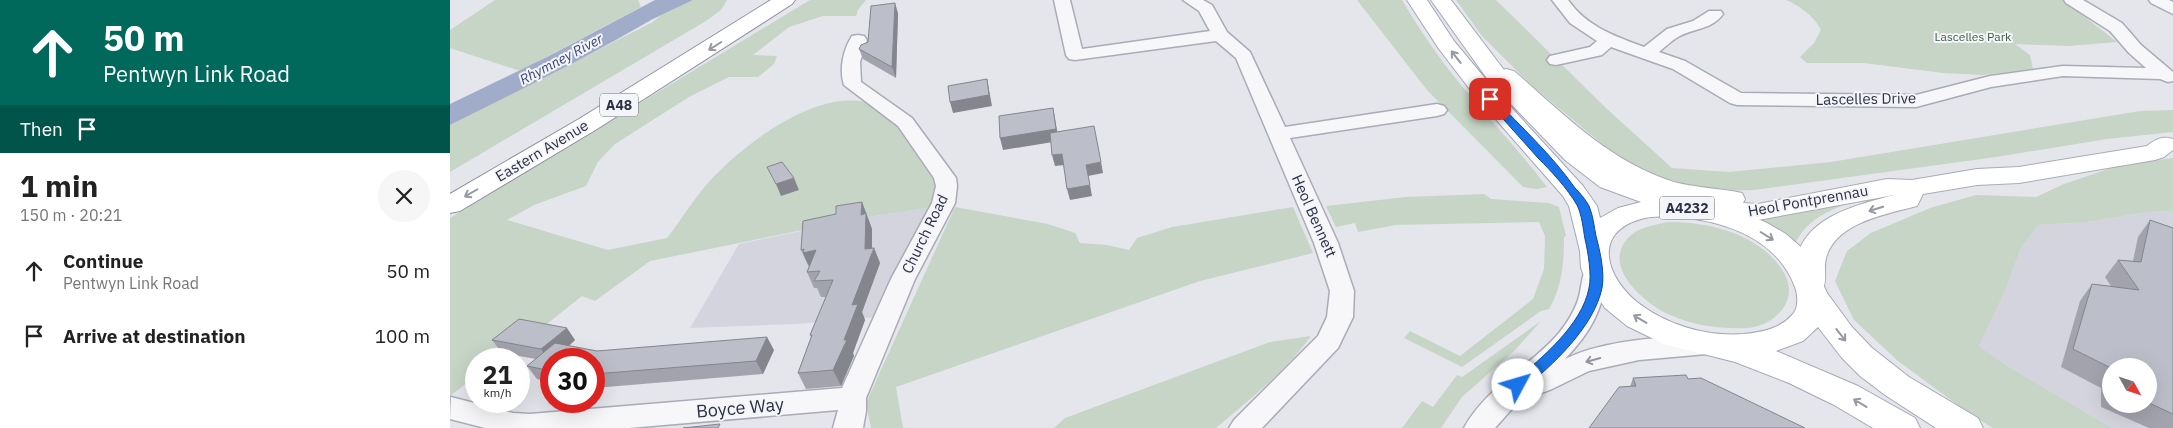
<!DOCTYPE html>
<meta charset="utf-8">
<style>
body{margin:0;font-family:"IBM Plex Sans",sans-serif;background:#f6f6f6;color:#222;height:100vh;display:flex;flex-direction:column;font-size:19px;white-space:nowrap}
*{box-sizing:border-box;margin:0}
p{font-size:16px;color:#767676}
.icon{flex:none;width:28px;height:28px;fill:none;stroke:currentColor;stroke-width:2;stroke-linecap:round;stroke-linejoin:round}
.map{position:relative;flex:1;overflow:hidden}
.sheet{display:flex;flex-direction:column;background:#fff;width:450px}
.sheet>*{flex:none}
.banner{background:#00695c;color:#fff;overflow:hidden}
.needle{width:32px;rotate:130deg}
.tools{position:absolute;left:1652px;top:358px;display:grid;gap:10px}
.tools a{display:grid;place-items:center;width:55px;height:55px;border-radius:50%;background:#fff;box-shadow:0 5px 20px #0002;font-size:25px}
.speed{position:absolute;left:15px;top:348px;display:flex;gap:10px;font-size:25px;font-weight:700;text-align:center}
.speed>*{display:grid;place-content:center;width:65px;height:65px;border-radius:50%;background:#fff;box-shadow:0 5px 20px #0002;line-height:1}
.speed small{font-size:12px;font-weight:400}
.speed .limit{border:8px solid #d22;background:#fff;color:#111}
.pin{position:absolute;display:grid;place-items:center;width:42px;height:42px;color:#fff;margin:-21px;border-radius:10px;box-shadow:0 2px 8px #0006}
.me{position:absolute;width:55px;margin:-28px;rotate:51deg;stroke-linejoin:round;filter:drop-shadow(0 0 4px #0008)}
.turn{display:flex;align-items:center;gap:18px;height:105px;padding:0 20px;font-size:22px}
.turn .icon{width:65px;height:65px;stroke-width:2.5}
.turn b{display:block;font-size:35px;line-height:42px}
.then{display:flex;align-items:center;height:48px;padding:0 20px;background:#0003;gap:10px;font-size:19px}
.round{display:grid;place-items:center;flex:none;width:52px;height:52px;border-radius:26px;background:#f6f6f6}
.headline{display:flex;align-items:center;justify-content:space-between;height:85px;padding:0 20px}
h1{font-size:30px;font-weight:700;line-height:38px}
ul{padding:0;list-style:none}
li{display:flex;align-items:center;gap:15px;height:65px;padding:0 20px}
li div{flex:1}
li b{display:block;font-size:19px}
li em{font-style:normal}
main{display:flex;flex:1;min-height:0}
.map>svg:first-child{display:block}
.built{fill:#d3d4dd;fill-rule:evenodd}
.green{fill:#c6d5c6}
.water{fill:#a1acca}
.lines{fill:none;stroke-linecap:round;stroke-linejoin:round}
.street-casing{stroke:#a9acb6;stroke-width:3}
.secondary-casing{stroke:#a9acb6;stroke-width:2}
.primary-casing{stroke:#a4a7b7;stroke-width:2}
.highway-casing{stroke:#8c90a2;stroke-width:2}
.street{fill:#f7f7fa;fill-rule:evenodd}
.secondary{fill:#fff;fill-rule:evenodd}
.primary{fill:#fff;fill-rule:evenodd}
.highway{fill:#fff;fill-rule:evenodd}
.wall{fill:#a2a3ad;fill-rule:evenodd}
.shaded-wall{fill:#84858d}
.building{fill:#bcbec9;stroke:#84858d}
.oneway{stroke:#9698a2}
.oneway2{stroke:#92949f}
.route{fill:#1a73e8;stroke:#114b97}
.labels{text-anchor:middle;stroke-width:4;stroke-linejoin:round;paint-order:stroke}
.far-park-label{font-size:12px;fill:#3a5f3b;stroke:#f4f5f9}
.far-water-label{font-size:14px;font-style:italic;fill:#384676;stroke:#f4f5f9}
.shield{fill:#f4f5f9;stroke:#686b7a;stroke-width:1}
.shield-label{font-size:14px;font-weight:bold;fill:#2c3044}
.street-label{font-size:15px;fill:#2c3044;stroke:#f4f5f9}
.near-street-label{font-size:18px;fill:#2c3044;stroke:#f4f5f9}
</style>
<main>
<section class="sheet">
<div class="banner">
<div class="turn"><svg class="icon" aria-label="ahead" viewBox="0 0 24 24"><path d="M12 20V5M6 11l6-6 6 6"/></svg><div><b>50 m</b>Pentwyn Link Road</div></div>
<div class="then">Then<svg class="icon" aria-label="arrive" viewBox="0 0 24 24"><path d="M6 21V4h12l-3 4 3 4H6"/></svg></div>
</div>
<div class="headline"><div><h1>1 min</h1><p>150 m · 20:21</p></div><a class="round"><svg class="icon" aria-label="close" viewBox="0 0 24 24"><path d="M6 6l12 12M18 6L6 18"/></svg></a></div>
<ul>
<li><svg class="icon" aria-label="ahead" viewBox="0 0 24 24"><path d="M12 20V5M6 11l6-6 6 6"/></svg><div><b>Continue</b><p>Pentwyn Link Road</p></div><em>50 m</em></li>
<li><svg class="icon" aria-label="arrive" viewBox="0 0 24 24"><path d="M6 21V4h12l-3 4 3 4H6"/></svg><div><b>Arrive at destination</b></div><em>100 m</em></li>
</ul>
</section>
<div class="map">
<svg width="1723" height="428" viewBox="0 0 1723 428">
<rect width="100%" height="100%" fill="#e4e6ec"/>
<g class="built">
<polygon points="484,207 428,317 346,324 240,328 289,244 417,217"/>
<path d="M1723 211V428H1662L1554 364 1529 346 1556 289 1571 248 1588 225 1637 222 1697 212ZM1661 366H1699V404H1661Z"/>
</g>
<g class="green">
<polygon points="45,0 188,0 191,7 70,71 0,48 0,30"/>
<polygon points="232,0 277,0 271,10 256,21 0,172 0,125 203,22 214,12"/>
<path d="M360 0H416L408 10 406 16H373L339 27 303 55 327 56 324 64 308 77H279L239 97 165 144 148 162 136 186 84 205 57 220 158 250 217 238C231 220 243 200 258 183 291 146 369 85 422 104 446 112 473 160 488 181L484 207 417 217 200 261 145 301 132 296 88 331H84L48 359H26V376L0 396V218Z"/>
<path d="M907 0H952C969 29 989 58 1011 85 1039 119 1070 151 1097 187L1087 189 1073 187 977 90Z"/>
<polygon points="1006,0 1046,0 1157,109 1222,168 1279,172 1381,162 1690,111 1723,110 1723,132 1657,139 1546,157 1304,190 1272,191 1243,186 1205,176 1174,162 1082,86 1032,36"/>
<path d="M1336 0H1613L1667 42 1619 46 1565 44 1580 55 1583 69 1532 75 1493 73 1414 63H1357L1350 57 1364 43 1371 30C1365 17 1349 5 1336 0Z"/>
<polygon points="1723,158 1723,211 1697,212 1637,222 1588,225 1571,248 1556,289 1529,346 1554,364 1662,428 1543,428 1520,414 1448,361 1404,320 1385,281 1397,251 1421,233 1480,208 1526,195 1586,197 1614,184 1670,165"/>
<path d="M1034 194 1041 199 1099 203 1109 207 1116 236 1114 237C1114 263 1112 287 1099 309L1091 311 1012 367 954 338 960 331 1010 356 1083 299 1094 269 1095 236 1089 222 946 225 908 232 905 223 886 227 876 206 956 197Z"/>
<path d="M1407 200C1382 209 1358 218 1346 242L1307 220Z"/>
<polygon points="505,207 598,224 625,233 630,243 657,245 679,250 687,238 722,227 843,207 863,253 750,281 446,387 453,428 421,428 416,403"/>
<path d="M1218 222C1245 222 1270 226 1295 238 1322 251 1357 286 1328 314 1321 322 1308 327 1298 328 1270 329 1245 326 1220 315 1195 304 1150 266 1179 237 1189 227 1204 225 1218 222Z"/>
<polygon points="1091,321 1064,351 1012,397 991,428 952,428 972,401 983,407 1007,375 1012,377"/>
<path d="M861 336C836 371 798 401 766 428H604L615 418 820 342Z"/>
</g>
<path class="water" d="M205 0H243C229 7 214 13 201 20 136 58 68 91 0 125V104L99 56Z"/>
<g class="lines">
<g class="street-casing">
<g id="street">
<polygon points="604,0 620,0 632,49 760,31 749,11 733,0 753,0 762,5 777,32 800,52 835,127 987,104 994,106 997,110 994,114 987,116 840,138 888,243 904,291 903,317 888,348 812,428 779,428 784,420 868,336 877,317 880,291 864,243 786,58 766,41 625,60 619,59 616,55"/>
<path d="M1102 0H1118C1137 27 1165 36 1194 47L1217 29 1243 21 1259 11H1271L1273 14C1262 30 1243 28 1228 37 1221 41 1215 47 1209 52L1235 61 1291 93 1466 95 1540 76 1613 66 1696 68 1679 53 1660 31 1616 3 1614 0H1633L1672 23 1691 45 1723 72V81L1718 82 1710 79 1613 76 1541 87 1466 107 1287 105 1280 103 1223 69 1161 47 1152 55 1106 65 1100 64 1097 60 1100 56 1140 47 1147 41 1120 23Z"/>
<polygon points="1699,0 1719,0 1723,2 1723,14 1701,3"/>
<path d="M408 35 414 36 417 40 410 62 411 82 462 118 506 178 507 186 505 203 465 279 416 398V411L413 428H383L388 410 179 428H35L0 419 1 397 63 413 80 414 392 388 441 279 482 203 486 186 484 178 448 126 394 85C389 70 393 50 402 36Z"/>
<path d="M1146 264 1155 266 1158 272C1152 310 1142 331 1115 359 1156 339 1212 338 1257 334L1266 337 1270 344 1266 351 1257 354 1189 360 1139 371 1102 389 1068 402 1045 428H1014C1036 387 1080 367 1109 333 1117 323 1124 312 1128 300 1132 288 1131 276 1137 266Z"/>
</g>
</g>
<g class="secondary-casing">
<path id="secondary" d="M1056 69 1064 71C1112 113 1161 163 1224 182 1246 188 1269 188 1292 193L1295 199 1293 203 1308 204 1437 179 1462 180 1527 169 1569 167 1697 146C1706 139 1712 136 1723 139V150L1714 157 1705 160 1569 183 1527 185 1473 194 1467 206C1437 214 1386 222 1376 258 1373 270 1378 280 1372 291L1361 294 1350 291C1345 283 1345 275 1346 265 1350 218 1406 205 1444 195L1308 220 1256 219 1246 217 1242 211 1246 205 1251 204C1168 195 1107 134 1048 81L1045 76 1048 71Z"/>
</g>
<g class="primary-casing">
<path id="primary" d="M957 0H977L1004 41 1038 82 1133 186 1147 206 1150 218 1168 208 1191 202 1150 187 1115 160 1038 80 981 0H1001L1054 70 1133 150 1168 175 1231 200 1265 205 1296 214 1317 223 1336 234 1352 248 1364 264 1377 293 1402 327 1422 348 1459 377 1528 418 1533 428H1486L1435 395 1410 376 1392 358 1368 327 1353 341 1326 351 1408 386 1465 418 1470 428H1423L1384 405 1339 383 1285 362 1214 344 1177 326 1155 308 1135 278 1131 268 1130 251 1119 206 1113 196 1022 92 989 49ZM1221 216C1270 220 1326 236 1345 287 1348 295 1349 309 1342 315 1330 329 1311 332 1294 334 1257 337 1216 325 1187 302 1157 278 1141 233 1191 219 1200 216 1211 217 1221 216Z"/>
</g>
<g class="highway-casing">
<polygon id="highway" points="321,0 345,0 342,4 147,129 10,211 0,213 0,194 129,119"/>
</g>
<use href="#street" class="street"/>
<use href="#secondary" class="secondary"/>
<use href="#primary" class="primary"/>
<use href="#highway" class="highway"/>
</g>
<g class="wall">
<polygon points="448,13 446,78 413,59 409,49 418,42"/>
<polygon points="412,202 422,229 422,248 424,248 430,263 412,312 415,320 403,353 404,356 401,362 391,386 356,389 348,373 361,337 360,335 376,297 371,297 367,288 364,288 357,272 359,267 359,265 358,265 351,250 386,214"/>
<path d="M1700 220 1723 228V428H1699L1651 407V388L1611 367 1630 301 1642 284 1661 286 1655 277 1668 260 1683 261 1688 237ZM1661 366 1699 404H1661Z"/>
<polygon points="42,340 125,340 119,346 147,351 324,350 313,374 144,388 144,359 101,359 101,382 87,379 77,366 86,359 52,353"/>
<polygon points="1183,378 1238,379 1355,428 1180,387"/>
</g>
<g class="shaded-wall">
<polygon points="445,3 448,13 446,78 442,67"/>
<polygon points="537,79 542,106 503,113 500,102"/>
<polygon points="603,108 609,141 553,150 550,138"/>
<polygon points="612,154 614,165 605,166 602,155"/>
<polygon points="651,162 653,173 638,176 636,165"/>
<polygon points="344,178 349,190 331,196 326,184"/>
<polygon points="640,185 642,196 620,200 617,189"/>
<polygon points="412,202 422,229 422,255 424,248 430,263 412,312 415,320 403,353 404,356 391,386 383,370 394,340 402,305 415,249 411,215"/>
<polygon points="366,250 360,269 353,253"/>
<polygon points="117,328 125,340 100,362 91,349"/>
<polygon points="317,337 324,350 313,374 306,361"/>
</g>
<g class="building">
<polygon points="445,3 442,67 409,49 411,45 418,42 421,6"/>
<polygon points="537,79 539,95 500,102 498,86"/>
<polygon points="603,108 606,129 550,138 549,116"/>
<polygon points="644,126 651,162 636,165 640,185 617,189 612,154 602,155 600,133"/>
<polygon points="332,162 344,178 326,184 317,167"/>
<polygon points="412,202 411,215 416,213 415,249 424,248 402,305 408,304 394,340 397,340 394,346 383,370 348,373 362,335 360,335 383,280 364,281 370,271 357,272 366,250 353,253 354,249 351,250 353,221 386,214 386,206"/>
<polygon points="1700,220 1723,228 1723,414 1699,403 1699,366 1661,366 1661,368 1623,349 1642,284 1689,290 1668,260 1691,262"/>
<polygon points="69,319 117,328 91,349 42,340"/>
<polygon points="317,337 306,361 144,374 144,359 101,359 101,371 77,366 105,343 147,351"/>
<polygon points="1236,375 1238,379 1251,378 1355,428 1139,428 1169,387 1186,386 1183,378"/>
<polygon points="270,424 268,428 233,428"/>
</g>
<defs><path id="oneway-shaft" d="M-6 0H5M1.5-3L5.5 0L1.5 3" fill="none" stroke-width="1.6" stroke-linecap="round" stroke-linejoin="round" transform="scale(1.25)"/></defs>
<g class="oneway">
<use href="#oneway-shaft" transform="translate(265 46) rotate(148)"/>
<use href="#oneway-shaft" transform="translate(1006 57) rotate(-128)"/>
<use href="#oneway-shaft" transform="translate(21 193) rotate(150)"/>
<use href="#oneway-shaft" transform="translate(1426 209) rotate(163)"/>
<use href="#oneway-shaft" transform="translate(1317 236) rotate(32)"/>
<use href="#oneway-shaft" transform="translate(1190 319) rotate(-149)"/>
<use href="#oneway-shaft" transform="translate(1391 335) rotate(52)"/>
<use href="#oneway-shaft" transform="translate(1410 403) rotate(-149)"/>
</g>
<use class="oneway2" href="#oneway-shaft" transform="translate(1143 360) rotate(164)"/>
<path class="route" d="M1040 96 1043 97C1071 127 1102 155 1125 188 1130 193 1136 200 1139 206 1143 215 1144 226 1146 236 1150 251 1155 273 1152 288 1144 327 1102 366 1073 389L1068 391 1064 389 1061 385 1064 381C1091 359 1132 325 1139 288 1142 275 1138 252 1135 239 1133 228 1132 215 1127 205 1117 188 1102 172 1088 158 1071 139 1054 120 1037 101L1035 99Z"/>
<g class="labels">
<g class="far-park-label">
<text x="1523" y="41">Lascelles Park</text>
</g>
<g class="far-water-label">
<text transform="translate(111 59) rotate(-28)" y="5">Rhymney River</text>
</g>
<g class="shield">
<rect x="150" y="93.5" width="38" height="23" rx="4"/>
<rect x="1209.5" y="196.5" width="55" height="23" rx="4"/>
</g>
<g class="shield-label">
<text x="169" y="110">A48</text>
<text x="1237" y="213">A4232</text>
</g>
<g class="street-label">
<text transform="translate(1416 99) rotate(-1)" y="5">Lascelles Drive</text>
<text transform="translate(92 151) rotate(-31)" y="5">Eastern Avenue</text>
<text transform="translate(1358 201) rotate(-10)" y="5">Heol Pontprennau</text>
<text transform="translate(864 216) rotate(66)" y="5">Heol Bennett</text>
<text transform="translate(475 234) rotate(-64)" y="5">Church Road</text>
</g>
<g class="near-street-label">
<text transform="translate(290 408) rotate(-5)" y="6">Boyce Way</text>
</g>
</g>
</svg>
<div class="tools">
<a><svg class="needle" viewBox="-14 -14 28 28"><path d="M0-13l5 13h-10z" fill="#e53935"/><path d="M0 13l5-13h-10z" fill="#767676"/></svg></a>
</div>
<div class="speed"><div>21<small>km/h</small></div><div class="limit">30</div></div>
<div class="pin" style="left:1040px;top:99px;background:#d93025"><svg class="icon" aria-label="arrive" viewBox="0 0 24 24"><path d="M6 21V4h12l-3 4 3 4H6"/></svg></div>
<svg class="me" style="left:1068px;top:385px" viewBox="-20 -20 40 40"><circle r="19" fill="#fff"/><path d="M0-13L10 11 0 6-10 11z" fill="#1a73e8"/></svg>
</div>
</main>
